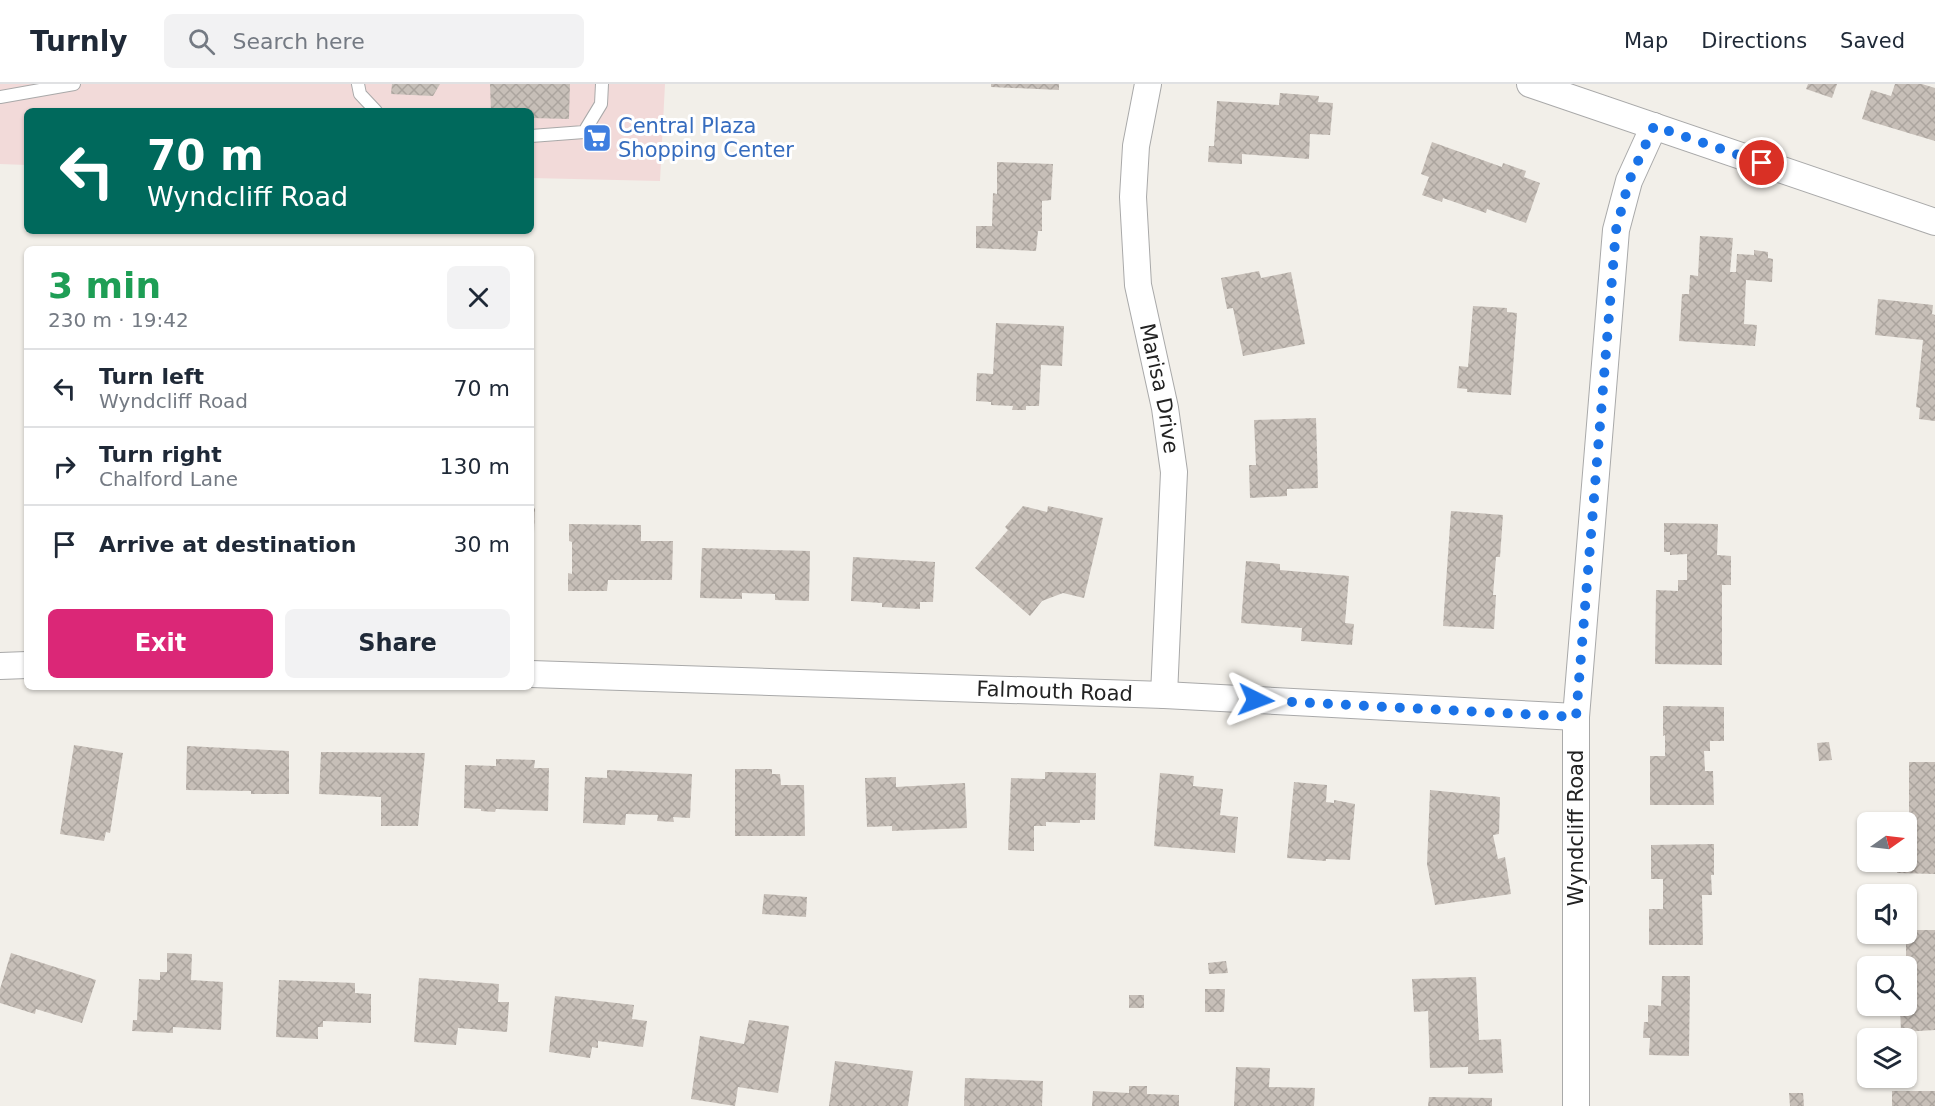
<!DOCTYPE html>
<meta charset="utf-8">
<style>
body{margin:0;font-family:"DejaVu Sans",sans-serif;background:#f2f2f3;color:#1f2937;height:100vh;display:flex;flex-direction:column;font-size:22px;white-space:nowrap}
*{box-sizing:border-box;margin:0}
p{font-size:20px;color:#747a83}
.icon{flex:none;width:33px;height:33px;fill:none;stroke:currentColor;stroke-width:2;stroke-linecap:round;stroke-linejoin:round}
.map{position:relative;flex:1;overflow:hidden}
.side{position:absolute;left:24px;top:162px;width:510px;height:444px;display:flex;flex-direction:column;background:#fff;border-radius:9px;box-shadow:0 2px 4px #0004}
.side>*{flex:none}
.guide{position:absolute;left:24px;top:24px;width:510px;height:126px;border-radius:9px;box-shadow:0 2px 4px #0004;background:#00695c;color:#fff;overflow:hidden}
.needle{width:39px;rotate:76deg}
.controls{position:absolute;left:1857px;top:728px;display:grid;gap:12px}
.controls a{display:grid;place-items:center;width:60px;height:60px;border-radius:9px;background:#fff;box-shadow:0 2px 4px #0004;font-size:30px}
.pin{position:absolute;display:grid;place-items:center;width:51px;height:51px;color:#fff;margin:-26px;border:3px solid #fff;border-radius:50%;box-shadow:0 2px 6px #0007}
.me{position:absolute;width:66px;margin:-33px;rotate:93deg;stroke-linejoin:round;filter:drop-shadow(0 0 4px #0008)}
.turn{display:flex;align-items:center;gap:21px;height:126px;padding:0 24px;font-size:27px}
.turn .icon{width:78px;height:78px;stroke-width:2.5}
.turn b{display:block;font-size:42px;line-height:51px}
.round{display:grid;place-items:center;flex:none;width:63px;height:63px;border-radius:9px;background:#f2f2f3}
.headline{display:flex;align-items:center;justify-content:space-between;height:102px;padding:0 24px}
h1{font-size:36px;font-weight:600;line-height:45px;color:#1e9e55}
.cta{display:flex;gap:12px;margin-top:auto;padding:12px 24px}
.cta a{flex:1;height:69px;border-radius:9px;background:#db2777;color:#fff;font-size:24px;font-weight:600;line-height:69px;text-align:center}
.cta a+a{background:#f2f2f3;color:#1f2937}
ul{padding:0;list-style:none}
li{display:flex;align-items:center;gap:18px;height:78px;padding:0 24px;border-top:2px solid #e0e1e3}
li div{flex:1}
li b{display:block;font-size:22px}
li em{font-style:normal}
header{display:flex;align-items:center;gap:36px;box-sizing:border-box;height:84px;padding:0 30px;background:#fff;border-bottom:2px solid #e0e1e3}
header strong{font-size:28px}
nav{display:flex;gap:33px;margin-inline-start:auto;font-size:21px}
.search{width:420px;height:54px;background:#f2f2f3;display:flex;align-items:center;gap:15px;box-sizing:border-box;padding:0 21px;border-radius:9px;color:#747a83;font-size:22px}
.map>svg:first-child{display:block}
.commercial{fill:#f2dad9}
.building{fill:url(#building-cross-hatch)}
.lines{fill:none;stroke-linecap:round;stroke-linejoin:round}
.lane-casing{stroke:#a9a9a9;stroke-width:14}
.street-casing{stroke:#a9a9a9;stroke-width:28}
.lane{stroke:#fff;stroke-width:12}
.street{stroke:#fff;stroke-width:26}
.route{stroke:#1a73e8;stroke-width:10;stroke-dasharray:0 18}
.labels{text-anchor:middle;stroke-width:6;stroke-linejoin:round;paint-order:stroke}
.shop-label{font-size:21px;fill:#366cbe;stroke:#fff;text-anchor:start}
.street-label{font-size:21px;fill:#222;stroke:#fff}
</style>
<header>
<strong>Turnly</strong>
<div class="search"><svg class="icon" aria-label="search" viewBox="0 0 24 24"><circle cx="10" cy="10" r="6"/><path d="M15 15l6 6"/></svg>Search here</div>
<nav><a>Map</a><a>Directions</a><a>Saved</a></nav>
</header>
<div class="map">
<svg width="1935" height="1022" viewBox="0 0 1935 1022">
<defs>
<pattern id="building-cross-hatch" width="8" height="8" patternUnits="userSpaceOnUse" patternTransform="scale(1.5)"><rect width="8" height="8" fill="#c7bfb8"/><path d="M0 0l8 8M0 8l8-8" fill="none" stroke="#aba49e"/></pattern>
</defs>
<rect width="100%" height="100%" fill="#f2efe9"/>
<polygon class="commercial" points="0,0 665,0 660,97 531,94 531,27 27,27 27,81 0,80"/>
<g class="building">
<polygon points="392,0 440,0 433,12 391,10"/>
<polygon points="490,0 570,0 569,35 531,34 531,27 491,27"/>
<polygon points="991,0 1059,0 1059,6 991,3"/>
<polygon points="1808,0 1837,0 1832,14 1806,5"/>
<polygon points="1895,0 1922,0 1935,4 1935,57 1862,35 1871,6 1891,12"/>
<polygon points="1280,9 1319,12 1318,18 1333,19 1330,51 1310,50 1309,75 1242,70 1242,80 1208,78 1209,62 1214,62 1217,17 1279,21"/>
<polygon points="1432,58 1502,83 1503,79 1526,87 1524,93 1540,99 1526,139 1487,125 1486,129 1443,114 1442,118 1422,111 1429,93 1421,90"/>
<polygon points="997,78 1053,80 1051,116 1042,117 1042,147 1038,147 1036,167 976,164 976,142 992,142 993,109 997,110"/>
<polygon points="1700,152 1733,154 1730,188 1736,188 1737,170 1754,171 1754,166 1768,168 1768,174 1773,175 1772,198 1746,196 1744,240 1757,241 1755,262 1679,257 1682,210 1689,210 1690,191 1698,192"/>
<polygon points="1259,187 1261,194 1291,188 1305,260 1243,272 1233,224 1227,225 1221,194"/>
<polygon points="1878,215 1933,221 1932,230 1935,231 1935,337 1919,335 1920,324 1916,323 1923,256 1875,251"/>
<polygon points="1473,222 1507,224 1507,228 1517,229 1511,311 1467,308 1467,305 1457,304 1459,282 1468,283"/>
<polygon points="996,239 1064,242 1062,282 1041,281 1039,322 1026,322 1026,326 1012,326 1013,322 991,321 991,318 976,317 977,289 993,290"/>
<polygon points="1316,334 1318,404 1287,405 1287,412 1250,414 1249,381 1256,381 1254,336"/>
<polygon points="531,419 535,425 533,473 531,473"/>
<polygon points="1023,422 1047,428 1048,422 1103,434 1084,514 1063,509 1042,517 1030,532 975,484 1008,446 1005,443"/>
<polygon points="1451,427 1503,431 1500,473 1496,473 1493,511 1496,511 1494,545 1443,542"/>
<polygon points="1664,439 1718,440 1717,471 1731,472 1731,501 1722,501 1722,581 1655,580 1656,506 1678,507 1678,496 1687,496 1687,470 1670,471 1670,468 1664,468"/>
<polygon points="569,440 641,441 641,457 673,457 672,496 608,496 607,507 568,507 568,489 572,490 572,458 569,457"/>
<polygon points="702,464 810,467 809,517 775,516 775,510 742,509 742,515 700,514"/>
<polygon points="853,473 935,478 933,518 920,518 920,525 882,523 882,519 851,517"/>
<polygon points="1246,477 1280,480 1280,486 1349,492 1345,539 1354,540 1352,561 1301,557 1302,544 1241,539"/>
<polygon points="1663,622 1724,623 1724,657 1710,657 1710,667 1704,667 1705,687 1713,687 1714,721 1650,721 1650,672 1665,672 1665,651 1663,652"/>
<polygon points="1829,658 1832,676 1819,677 1817,659"/>
<polygon points="74,661 123,669 110,749 106,748 104,757 60,750"/>
<polygon points="187,662 289,667 289,710 251,710 251,707 186,706"/>
<polygon points="321,668 425,669 418,742 381,742 381,713 319,710"/>
<polygon points="496,675 535,676 534,684 549,684 548,727 496,725 495,728 481,727 481,725 464,724 465,681 496,682"/>
<polygon points="1909,678 1935,678 1935,790 1897,789 1897,777 1906,777 1906,738 1890,738 1890,729 1909,730"/>
<polygon points="735,685 772,685 772,690 780,690 781,701 804,701 805,752 735,752"/>
<polygon points="607,686 692,690 690,734 673,733 674,738 657,737 658,731 626,730 625,741 583,739 585,693 607,694"/>
<polygon points="1045,688 1096,689 1095,736 1080,736 1080,739 1046,738 1046,742 1034,742 1034,767 1008,766 1011,694 1045,695"/>
<polygon points="1160,689 1194,692 1193,702 1223,705 1220,731 1238,733 1235,769 1154,762"/>
<polygon points="896,693 896,703 965,699 967,744 892,747 892,742 867,743 865,694"/>
<polygon points="1294,698 1327,701 1326,718 1334,719 1334,716 1355,720 1350,776 1326,775 1326,777 1287,774"/>
<polygon points="1430,706 1500,713 1499,750 1493,751 1498,775 1505,773 1511,810 1435,821 1427,780"/>
<polygon points="1714,760 1714,791 1711,791 1712,811 1702,811 1703,861 1649,861 1649,825 1663,825 1663,795 1651,795 1651,761"/>
<polygon points="764,810 807,813 806,833 762,830"/>
<polygon points="1906,846 1935,846 1935,946 1901,948 1900,921 1906,921"/>
<polygon points="11,869 96,896 82,939 36,925 35,930 0,919 0,905"/>
<polygon points="167,869 192,870 191,896 223,898 221,946 173,943 173,949 132,947 133,936 137,936 139,895 160,896 160,888 167,888"/>
<polygon points="1226,877 1228,889 1209,890 1208,879"/>
<polygon points="1662,892 1690,892 1689,972 1649,971 1650,954 1643,954 1644,938 1648,938 1648,921 1661,922"/>
<polygon points="1476,893 1479,956 1501,955 1503,989 1468,990 1468,983 1430,984 1428,927 1414,928 1412,895"/>
<polygon points="419,894 499,900 498,918 509,918 507,948 458,944 456,961 414,958"/>
<polygon points="279,896 355,899 355,909 371,910 371,939 323,937 323,943 318,943 318,955 276,953"/>
<polygon points="1205,905 1225,905 1224,928 1205,928"/>
<rect x="1129" y="911" width="15" height="13"/>
<polygon points="555,912 634,921 632,935 647,937 643,963 598,957 598,964 592,963 590,974 549,968"/>
<polygon points="749,936 789,942 778,1009 738,1003 735,1022 691,1015 700,952 744,960"/>
<polygon points="835,977 913,987 908,1022 829,1022"/>
<polygon points="1236,983 1270,984 1269,1003 1315,1004 1314,1022 1234,1022"/>
<polygon points="965,994 1043,997 1042,1022 964,1022"/>
<polygon points="1129,1002 1147,1002 1147,1010 1179,1011 1179,1022 1092,1022 1093,1007 1129,1009"/>
<rect x="1892" y="1007" width="43" height="15"/>
<polygon points="1789,1009 1803,1009 1804,1022 1790,1022"/>
<polygon points="1429,1013 1492,1014 1492,1022 1428,1022"/>
</g>
<g class="lines">
<g class="lane-casing">
<g id="lane">
<polyline points="358,0 360,10 376,27"/>
<polyline points="0,13 74,0"/>
<polyline points="531,52 584,48 601,20 602,0"/>
</g>
</g>
<g class="street-casing">
<g id="street">
<path id="s1" d="M1148 0 1136 62 1133 113 1138 201 1165 324 1174 388 1164 611"/>
<polyline points="1530,0 1935,138"/>
<polyline points="0,582 27,581"/>
<path id="s2" d="M531 590 1164 611 1576 633"/>
<polyline points="1576,1022 1576,633 1616,146 1629,97 1654,42"/>
</g>
</g>
<use href="#lane" class="lane"/>
<use href="#street" class="street"/>
</g>
<g class="lines">
<polyline class="route" points="1256,616 1576,633 1616,146 1629,97 1654,42 1762,79"/>
</g>
<defs>
<g id="supermarket-square" transform="scale(1.5)"><rect x="-9" y="-9" width="18" height="18" rx="4" fill="#3f7fe0" stroke="#fff"/><path d="M-6-5.5h2.5l.6 2H6L4.5 2H-2.5L-4.4-4H-6ZM-1.5 3.2a1.3 1.3 0 1 0 .1 0ZM3 3.2a1.3 1.3 0 1 0 .1 0Z" fill="#fff"/></g>
</defs>
<g fill-rule="evenodd">
<use href="#supermarket-square" x="597" y="54"/>
</g>
<g class="labels">
<g class="shop-label">
<text x="618" y="49">Central Plaza<tspan x="618" dy="24">Shopping Center</tspan></text>
</g>
<g class="street-label">
<text dy="7" stroke="none"><textPath href="#s1" startOffset="308">Marisa Drive</textPath></text>
<text dy="7" stroke="none"><textPath href="#s2" startOffset="524">Falmouth Road</textPath></text>
<text transform="translate(1576 744) rotate(-90)" y="7">Wyndcliff Road</text>
</g>
</g>
</svg>
<div class="controls">
<a><svg class="needle" viewBox="-14 -14 28 28"><path d="M0-13l5 13h-10z" fill="#e53935"/><path d="M0 13l5-13h-10z" fill="#747a83"/></svg></a>
<a><svg class="icon" aria-label="sound" viewBox="0 0 24 24"><path d="M4 9h4l5-4v14l-5-4H4zM17 9q2 3 0 6"/></svg></a>
<a><svg class="icon" aria-label="search" viewBox="0 0 24 24"><circle cx="10" cy="10" r="6"/><path d="M15 15l6 6"/></svg></a>
<a><svg class="icon" aria-label="layers" viewBox="0 0 24 24"><path d="M12 4l9 5-9 5-9-5zM3 14l9 5 9-5"/></svg></a>
</div>
<div class="pin" style="left:1762px;top:79px;background:#d93025"><svg class="icon" aria-label="arrive" viewBox="0 0 24 24"><path d="M6 21V4h12l-3 4 3 4H6"/></svg></div>
<svg class="me" style="left:1256px;top:616px" viewBox="-20 -20 40 40"><path d="M0-17L14 15 0 8-14 15z" fill="#1a73e8" stroke="#fff" stroke-width="4"/></svg>
<div class="guide">
<div class="turn"><svg class="icon" aria-label="left" viewBox="0 0 24 24"><path d="M17 20v-9H6M10 6l-5 5 5 5"/></svg><div><b>70 m</b>Wyndcliff Road</div></div>
</div>
<section class="side">
<div class="headline"><div><h1>3 min</h1><p>230 m · 19:42</p></div><a class="round"><svg class="icon" aria-label="close" viewBox="0 0 24 24"><path d="M6 6l12 12M18 6L6 18"/></svg></a></div>
<ul>
<li><svg class="icon" aria-label="left" viewBox="0 0 24 24"><path d="M17 20v-9H6M10 6l-5 5 5 5"/></svg><div><b>Turn left</b><p>Wyndcliff Road</p></div><em>70 m</em></li>
<li><svg class="icon" aria-label="right" viewBox="0 0 24 24"><path d="M7 20v-9h11M14 6l5 5-5 5"/></svg><div><b>Turn right</b><p>Chalford Lane</p></div><em>130 m</em></li>
<li><svg class="icon" aria-label="arrive" viewBox="0 0 24 24"><path d="M6 21V4h12l-3 4 3 4H6"/></svg><div><b>Arrive at destination</b></div><em>30 m</em></li>
</ul>
<div class="cta"><a>Exit</a><a>Share</a></div>
</section>
</div>
